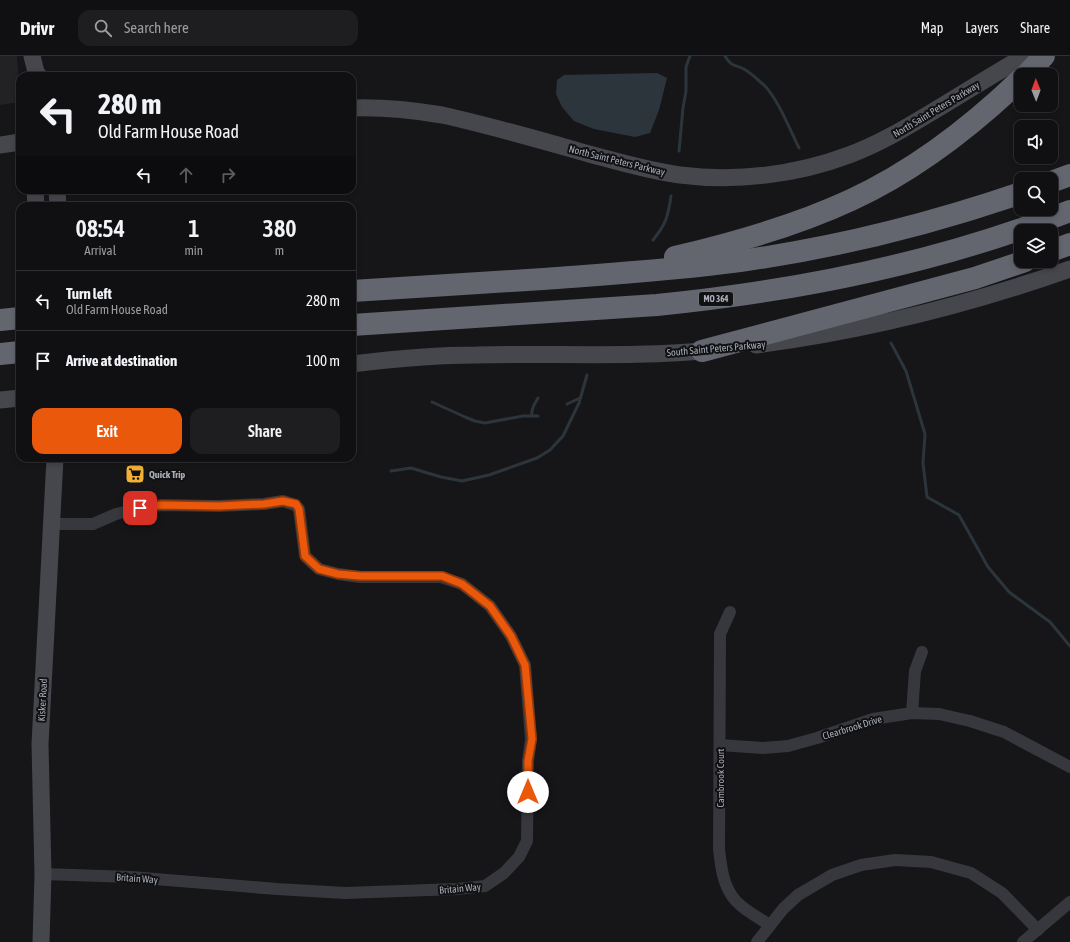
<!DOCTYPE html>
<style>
body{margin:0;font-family:"Asap Condensed",sans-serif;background:#1e1e20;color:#f1f3f6;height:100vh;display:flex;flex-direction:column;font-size:15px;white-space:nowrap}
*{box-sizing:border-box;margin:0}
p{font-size:13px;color:#9c9d9f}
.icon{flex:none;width:22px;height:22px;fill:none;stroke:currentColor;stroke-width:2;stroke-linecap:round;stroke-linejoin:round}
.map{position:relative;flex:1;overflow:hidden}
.details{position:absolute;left:16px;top:146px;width:340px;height:260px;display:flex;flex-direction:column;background:#101012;border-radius:12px;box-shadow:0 2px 6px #0003,0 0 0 1px #303032}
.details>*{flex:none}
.banner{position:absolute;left:16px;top:16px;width:340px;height:122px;border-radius:12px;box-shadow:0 2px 6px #0003,0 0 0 1px #303032;background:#101012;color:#f1f3f6;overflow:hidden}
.needle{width:26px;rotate:359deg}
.buttons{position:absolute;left:1014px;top:12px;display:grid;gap:8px}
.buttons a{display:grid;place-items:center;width:44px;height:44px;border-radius:8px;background:#101012;box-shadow:0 2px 6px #0003,0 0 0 1px #303032;font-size:20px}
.pin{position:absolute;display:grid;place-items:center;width:34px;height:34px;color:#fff;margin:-17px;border-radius:8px;box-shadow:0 2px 6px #0006}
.me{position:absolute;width:44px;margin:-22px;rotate:0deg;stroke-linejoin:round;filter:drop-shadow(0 0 3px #0008)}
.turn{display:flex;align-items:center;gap:14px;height:84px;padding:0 16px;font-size:18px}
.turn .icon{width:52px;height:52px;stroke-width:2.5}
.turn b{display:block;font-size:28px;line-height:34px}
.lanes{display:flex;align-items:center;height:38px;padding:0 16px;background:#0003;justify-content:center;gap:20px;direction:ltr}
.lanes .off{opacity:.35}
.eta{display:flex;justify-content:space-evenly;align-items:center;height:68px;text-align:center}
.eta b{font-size:24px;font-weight:600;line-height:28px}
.action{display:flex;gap:8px;margin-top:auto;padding:8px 16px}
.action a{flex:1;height:46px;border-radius:12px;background:#ea580c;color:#fff;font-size:16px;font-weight:600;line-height:46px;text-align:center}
.action a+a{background:#1e1e20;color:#f1f3f6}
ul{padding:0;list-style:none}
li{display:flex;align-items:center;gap:12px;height:60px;padding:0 16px;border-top:1px solid #303032}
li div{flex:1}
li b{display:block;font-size:15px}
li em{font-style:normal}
header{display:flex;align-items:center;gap:24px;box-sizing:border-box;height:56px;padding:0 20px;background:#101012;border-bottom:1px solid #303032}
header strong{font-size:19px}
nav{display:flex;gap:22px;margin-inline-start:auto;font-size:14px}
.search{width:280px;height:36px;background:#1e1e20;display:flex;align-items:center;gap:10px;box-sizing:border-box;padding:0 14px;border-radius:12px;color:#9c9d9f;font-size:15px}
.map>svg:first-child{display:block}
.built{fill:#222225}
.water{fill:#2c353c}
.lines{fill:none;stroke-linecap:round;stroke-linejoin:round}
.stream{stroke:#2c353c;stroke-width:3}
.street{stroke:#37383d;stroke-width:12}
.secondary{stroke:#45474d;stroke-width:17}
.highway{stroke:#63666e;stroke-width:22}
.route-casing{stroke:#983908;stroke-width:10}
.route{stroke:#ea580c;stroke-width:7}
.labels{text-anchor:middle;stroke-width:4;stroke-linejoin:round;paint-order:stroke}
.shield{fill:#111113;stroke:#7b7e86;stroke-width:1}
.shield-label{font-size:9px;font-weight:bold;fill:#a8adb8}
.street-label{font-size:10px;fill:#a8adb8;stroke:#111113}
.poi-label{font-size:10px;font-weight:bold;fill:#a8adb8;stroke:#111113;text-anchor:start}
</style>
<header>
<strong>Drivr</strong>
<div class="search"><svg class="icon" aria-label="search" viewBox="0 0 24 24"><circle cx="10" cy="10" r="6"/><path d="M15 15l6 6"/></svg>Search here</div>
<nav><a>Map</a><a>Layers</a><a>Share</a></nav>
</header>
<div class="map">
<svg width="1070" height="886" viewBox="0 0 1070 886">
<rect width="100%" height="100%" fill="#161618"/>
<polygon class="built" points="0,0 17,0 20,46 0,49"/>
<polygon class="water" points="657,17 667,22 659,54 650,77 635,81 594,73 574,65 562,51 556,38 557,24 564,19"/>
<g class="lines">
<g class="stream">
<path d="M725 0C732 12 735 8 744 13 751 17 758 24 764 29 778 43 790 74 799 92"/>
<polyline points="679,95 683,52 686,35 686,11 690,0"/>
<path d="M653 184C666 168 668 161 671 140"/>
<polyline points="891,287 906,315 925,378 923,407 927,441 959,459 988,511 1009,536 1050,566 1070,590"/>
<polyline points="432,346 465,361 475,365 485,367 523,360 538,360"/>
<polyline points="567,348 580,342"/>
<path d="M532 360C530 354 535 347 538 342"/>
<polyline points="391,415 411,412 441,421 462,425 489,419 537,402 550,394 563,380 579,347 587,319"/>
</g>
<g class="street">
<path d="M730 556 720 578 719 793C721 811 723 831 736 845 745 855 759 862 770 869"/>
<polyline points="912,657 915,615 922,596"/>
<polyline points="720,689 763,692 788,690 817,682 873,663 912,657 939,658 970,665 1004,676 1070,711"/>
<polyline points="43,818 131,821 277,833 345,837 457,833 485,830 504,817 519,801 527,785 528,705 531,683 525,609 511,580 490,550 462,528 441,521 360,521 338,518 319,513 305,500 299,453 295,449 283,445 264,448 219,450 161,449 140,452 116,458 93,468 52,468"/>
<polyline points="757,886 783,853 798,839 832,819 861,809 895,804 931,806 971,817 1002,837 1038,874"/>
<polyline points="1023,886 1070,846"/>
</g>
<g class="secondary">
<polyline points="32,0 36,16 39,20"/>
<path d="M352 52C383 51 412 54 442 59 492 70 540 84 589 98 620 106 649 115 680 119 736 126 796 119 849 99 882 87 912 68 942 50 970 33 997 16 1025 0"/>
<polyline points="0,89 20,86"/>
<polyline points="35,134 36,150"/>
<polyline points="57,134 58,150"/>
<path d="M756 289C863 275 968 249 1070 213"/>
<path d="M352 308C393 303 435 299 476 299 556 297 635 302 714 294"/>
<polyline points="0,344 20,342"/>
<polyline points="41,886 43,818 40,688 55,402"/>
</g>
<g class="highway">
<polyline points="1026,19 1044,0"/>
<polyline points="1051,126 1070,119"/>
<polyline points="1051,195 1070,188"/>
<path d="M675 201C735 187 795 170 851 144 914 115 971 71 1021 23"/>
<path d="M352 235C416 231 479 227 543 223 608 218 674 214 740 205 835 192 930 168 1021 137"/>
<polyline points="0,264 20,262"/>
<path d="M352 269 657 249C798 235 938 207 1070 155"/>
<polyline points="702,295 975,222 1025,205"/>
<polyline points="0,298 20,296"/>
</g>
</g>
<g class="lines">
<g class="route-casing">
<polyline id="route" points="140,452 161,449 219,450 264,448 283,445 296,448 299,453 305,500 319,513 338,518 360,520 442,520 462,528 490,550 511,580 525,609 532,683 528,705 528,736"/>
</g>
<use href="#route" class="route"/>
</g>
<defs>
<g id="supermarket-square" transform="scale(1)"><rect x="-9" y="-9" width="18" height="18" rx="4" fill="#f2b134" stroke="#111113"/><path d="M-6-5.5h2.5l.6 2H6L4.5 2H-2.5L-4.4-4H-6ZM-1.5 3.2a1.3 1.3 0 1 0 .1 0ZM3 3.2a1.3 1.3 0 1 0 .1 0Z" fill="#111"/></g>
</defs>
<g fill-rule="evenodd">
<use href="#supermarket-square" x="135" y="418"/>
</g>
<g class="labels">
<rect class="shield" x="699" y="236" width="34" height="14" rx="3"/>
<g class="shield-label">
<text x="716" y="246">MO 364</text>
</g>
<g class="street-label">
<text transform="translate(936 53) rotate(-31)" y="4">North Saint Peters Parkway</text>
<text transform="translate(617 104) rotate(14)" y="4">North Saint Peters Parkway</text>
<text transform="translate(716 292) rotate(-5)" y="4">South Saint Peters Parkway</text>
<text transform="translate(42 644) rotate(-87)" y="4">Kisker Road</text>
<text transform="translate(852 671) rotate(-17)" y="4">Clearbrook Drive</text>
<text transform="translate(720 722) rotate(-90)" y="4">Cambrook Court</text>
<text transform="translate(137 822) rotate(4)" y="4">Britain Way</text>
<text transform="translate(460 832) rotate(-5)" y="4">Britain Way</text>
</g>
<g class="poi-label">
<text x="149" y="422">Quick Trip</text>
</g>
</g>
</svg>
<div class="buttons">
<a><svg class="needle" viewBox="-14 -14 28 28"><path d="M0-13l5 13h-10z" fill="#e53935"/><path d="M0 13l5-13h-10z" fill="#9c9d9f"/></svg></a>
<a><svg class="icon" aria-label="sound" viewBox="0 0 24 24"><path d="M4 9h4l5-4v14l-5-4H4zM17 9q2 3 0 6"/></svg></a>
<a><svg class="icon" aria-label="search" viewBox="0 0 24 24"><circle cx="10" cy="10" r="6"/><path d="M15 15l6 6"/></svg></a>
<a><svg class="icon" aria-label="layers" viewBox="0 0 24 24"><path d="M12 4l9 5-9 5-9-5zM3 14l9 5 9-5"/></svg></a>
</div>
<div class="pin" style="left:140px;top:452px;background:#d93025"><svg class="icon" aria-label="arrive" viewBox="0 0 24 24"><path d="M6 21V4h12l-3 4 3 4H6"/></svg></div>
<svg class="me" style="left:528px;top:736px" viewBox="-20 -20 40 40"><circle r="19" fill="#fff"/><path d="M0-13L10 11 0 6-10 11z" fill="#ea580c"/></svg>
<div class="banner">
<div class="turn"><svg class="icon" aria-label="left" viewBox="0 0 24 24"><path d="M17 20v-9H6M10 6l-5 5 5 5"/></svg><div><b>280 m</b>Old Farm House Road</div></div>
<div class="lanes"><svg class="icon" aria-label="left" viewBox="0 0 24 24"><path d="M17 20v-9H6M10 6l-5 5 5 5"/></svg><svg class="icon off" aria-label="ahead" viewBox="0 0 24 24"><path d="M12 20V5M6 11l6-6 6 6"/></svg><svg class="icon off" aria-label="right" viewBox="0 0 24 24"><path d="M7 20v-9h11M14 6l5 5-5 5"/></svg></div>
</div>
<section class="details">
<div class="eta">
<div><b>08:54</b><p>Arrival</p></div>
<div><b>1</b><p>min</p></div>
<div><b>380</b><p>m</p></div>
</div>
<ul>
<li><svg class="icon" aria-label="left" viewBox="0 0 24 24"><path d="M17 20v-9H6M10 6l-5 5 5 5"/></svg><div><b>Turn left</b><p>Old Farm House Road</p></div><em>280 m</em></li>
<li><svg class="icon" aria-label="arrive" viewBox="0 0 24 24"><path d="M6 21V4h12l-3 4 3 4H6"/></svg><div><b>Arrive at destination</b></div><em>100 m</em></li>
</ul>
<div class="action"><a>Exit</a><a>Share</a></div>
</section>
</div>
